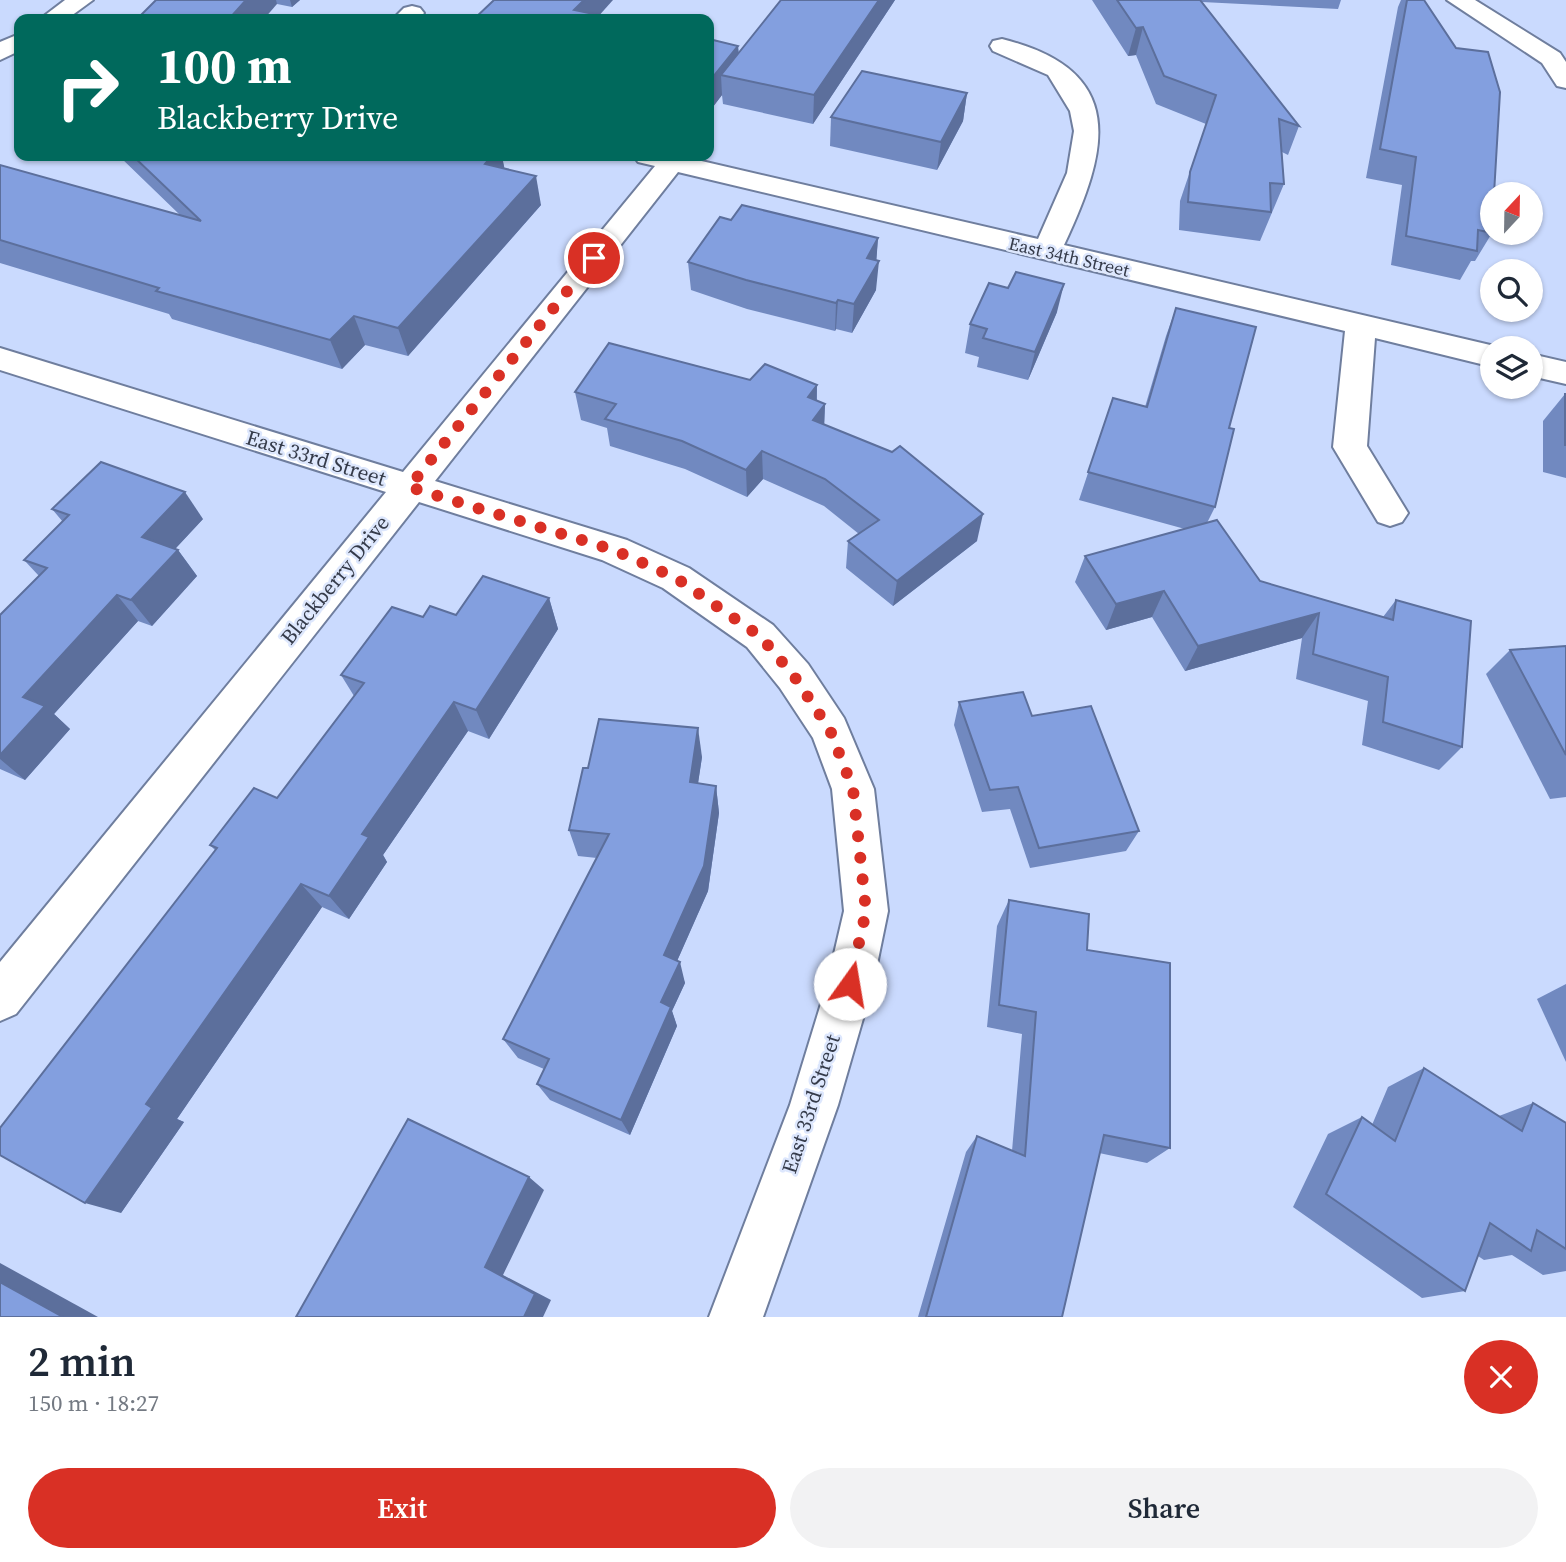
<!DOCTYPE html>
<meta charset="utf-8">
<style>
body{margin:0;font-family:"Source Serif 4",serif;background:#f2f2f3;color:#1f2937;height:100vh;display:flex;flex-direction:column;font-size:26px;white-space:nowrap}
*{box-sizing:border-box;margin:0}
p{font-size:23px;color:#747a83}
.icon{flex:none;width:38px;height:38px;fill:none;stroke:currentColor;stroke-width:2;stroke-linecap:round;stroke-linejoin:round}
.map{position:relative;height:1317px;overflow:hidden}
.details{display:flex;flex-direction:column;background:#fff;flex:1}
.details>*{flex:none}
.hud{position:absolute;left:14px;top:14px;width:700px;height:147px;border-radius:14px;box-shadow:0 2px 5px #0004;background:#00695c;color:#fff;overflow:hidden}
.needle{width:46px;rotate:22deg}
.buttons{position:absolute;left:1480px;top:182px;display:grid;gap:14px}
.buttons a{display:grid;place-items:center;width:63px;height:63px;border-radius:50%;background:#fff;box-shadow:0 2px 5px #0004;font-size:35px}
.pin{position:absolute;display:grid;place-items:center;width:60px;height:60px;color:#fff;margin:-30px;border:4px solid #fff;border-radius:50%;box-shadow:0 2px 7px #0007}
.me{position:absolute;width:77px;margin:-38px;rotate:13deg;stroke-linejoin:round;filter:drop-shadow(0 0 5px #0008)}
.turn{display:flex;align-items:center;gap:24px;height:147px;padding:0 28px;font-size:32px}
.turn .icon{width:91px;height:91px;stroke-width:2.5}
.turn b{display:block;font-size:49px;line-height:60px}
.round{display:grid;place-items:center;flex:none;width:74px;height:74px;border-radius:37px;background:#f2f2f3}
.head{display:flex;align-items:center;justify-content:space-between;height:119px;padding:0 28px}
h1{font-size:42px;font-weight:600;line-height:52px}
.button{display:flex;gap:14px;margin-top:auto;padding:14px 28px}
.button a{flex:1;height:80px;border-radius:42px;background:#d93025;color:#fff;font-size:28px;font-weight:600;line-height:80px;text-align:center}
.button a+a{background:#f2f2f3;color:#1f2937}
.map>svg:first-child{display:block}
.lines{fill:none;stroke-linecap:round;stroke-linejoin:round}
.street-casing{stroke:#6f7e9e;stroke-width:4}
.secondary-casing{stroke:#6f7e9e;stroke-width:4}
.street{fill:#fff;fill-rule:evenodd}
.secondary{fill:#fff;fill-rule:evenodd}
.wall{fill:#7189c0}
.shaded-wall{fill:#5c6f9c}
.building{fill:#839fdf;stroke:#5c6f9c;stroke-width:2}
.route{stroke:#d93025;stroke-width:12;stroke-dasharray:0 21.6}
.labels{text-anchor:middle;stroke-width:5;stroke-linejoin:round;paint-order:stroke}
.far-street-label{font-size:18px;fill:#353b4a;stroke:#dde7fd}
.street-label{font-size:21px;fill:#353b4a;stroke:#dde7fd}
</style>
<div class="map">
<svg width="1566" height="1317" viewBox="0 0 1566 1317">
<rect width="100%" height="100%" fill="#cadafe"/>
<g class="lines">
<g class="street-casing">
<g id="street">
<polygon points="1447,0 1475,0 1560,53 1566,62 1566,88 1557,86 1542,63"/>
<polygon points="412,6 420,8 424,13 419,19 393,19 404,8"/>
<path d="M1002 39C1130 71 1108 151 1064 245L1503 348H1493V367L1375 338 1367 446 1408 513 1402 522 1390 526 1378 522 1333 447 1345 331 678 172 435 481 627 540 689 568 773 625 808 664 844 718 874 789 888 911 873 984 838 1105 763 1317H709L790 1105 827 984 844 911 832 789 813 738 780 688 747 647 663 588 602 560 419 502 16 1014 0 1021V962L386 492 0 370V348L403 472 655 166 638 162 634 156H680L1038 239 1067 173 1074 131 1070 111 1048 75 993 51 990 46 993 41Z"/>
<polygon points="1531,354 1566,362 1566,384 1531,376"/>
</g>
</g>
<g class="secondary-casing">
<g id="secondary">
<polygon points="65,0 93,0 67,19 40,19"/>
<polygon points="19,34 19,51 0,60 0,42"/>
</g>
</g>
<use href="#street" class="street"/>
<use href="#secondary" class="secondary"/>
</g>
<g class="wall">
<polygon points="164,0 300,0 292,7 277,4"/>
<polygon points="781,0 895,0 813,124 723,104 722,95 709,112 709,39 738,46 739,53"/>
<polygon points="1092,0 1341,0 1338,9 1202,2 1299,126 1288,155 1282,152 1284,184 1260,241 1179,230 1180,201 1206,124 1156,104 1136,55 1128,56"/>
<polygon points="1401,0 1407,0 1492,233 1475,261 1471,261 1460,280 1391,265 1402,185 1366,178 1398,7"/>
<polygon points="967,93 963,121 937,170 830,146 831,117"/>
<polygon points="119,156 502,156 504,169 541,205 408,356 365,345 342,369 172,319 169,314 0,263 0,165 180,215"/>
<polygon points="731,220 878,238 876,261 876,290 852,333 836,329 835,331 747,309 691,290 688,262"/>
<polygon points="1176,308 1229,428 1215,507 1207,523 1260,581 1383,617 1396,600 1462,747 1439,770 1362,745 1368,701 1296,679 1302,638 1185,671 1152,617 1106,630 1075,582 1085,556 1185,529 1079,500 1113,398 1145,407 1166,336"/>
<polygon points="1057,312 1028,380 977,367 979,357 965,353 970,324"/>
<polygon points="750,380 817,385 817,401 825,404 824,424 977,541 893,606 846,568 848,541 859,534 824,506 763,479 747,497 685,469 610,446 607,428 581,420 575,392"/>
<polygon points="1565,394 1566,394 1566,478 1543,472 1543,421"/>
<polygon points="52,509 203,519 175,549 178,550 197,576 152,626 138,621 54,714 70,729 25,780 0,769 0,615 39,576 24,560 63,522"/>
<polygon points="549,598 558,629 489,739 468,731 383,855 387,862 349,919 322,907 177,1119 184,1122 121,1213 215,850 210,845 277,798 354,696 341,675 423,617 456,615"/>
<polygon points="1566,646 1566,797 1550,799 1486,674 1510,650"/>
<polygon points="959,702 1032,716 1139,831 1126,851 1030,868 1010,809 982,812 954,725"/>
<polygon points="702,757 698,783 716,786 719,813 708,891 677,961 685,983 672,1011 677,1026 630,1135 550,1100 537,1084 544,1069 518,1058 503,1039 597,858 578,856 569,830"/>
<polygon points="1009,900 1087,950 1170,1148 1147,1163 1099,1153 1062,1317 918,1317 966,1152 977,1136 1012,1151 1022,1034 987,1027 997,926"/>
<polygon points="1566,984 1566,1062 1537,999"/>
<polygon points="1424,1068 1499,1116 1533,1103 1566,1123 1566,1271 1543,1275 1512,1255 1484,1260 1478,1256 1465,1291 1422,1298 1293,1207 1328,1134 1362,1117 1372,1125 1388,1087"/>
</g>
<g class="shaded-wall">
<polygon points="246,0 276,0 277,4 264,19 229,19"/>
<polygon points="290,0 300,0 292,7"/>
<polygon points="584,0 613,0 596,19 574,10"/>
<polygon points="879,0 895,0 813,124 814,95"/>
<polygon points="1143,27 1136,55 1128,56 1136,28"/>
<polygon points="738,46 739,74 721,75 722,95 709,112 709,82"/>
<polygon points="967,93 963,121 937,170 941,142"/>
<polygon points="492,156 502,156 506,176 485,164"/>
<polygon points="536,176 541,205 408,356 398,328"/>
<polygon points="878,238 876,266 879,261 876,290 852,333 854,304 867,258"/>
<polygon points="1064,284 1057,312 1028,380 1035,352"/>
<polygon points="838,300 836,329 835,331 836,303"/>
<polygon points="354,316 365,345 342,369 330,340"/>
<polygon points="817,385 816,413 808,397"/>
<polygon points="825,404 824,431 813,420"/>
<polygon points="762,451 763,479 747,497 746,470"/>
<polygon points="185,492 203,519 162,563 142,537"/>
<polygon points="983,514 977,541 893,606 897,581"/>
<polygon points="178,550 197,576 152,626 131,600"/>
<polygon points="1164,591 1152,617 1106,630 1116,604"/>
<polygon points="117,595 138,621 54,714 70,729 25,780 0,759 0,755 23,697"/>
<polygon points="549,598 558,629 489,739 476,710"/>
<polygon points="1319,613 1302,638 1185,671 1198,646"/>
<polygon points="454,702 468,731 383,855 387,862 349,919 329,896 362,834"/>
<polygon points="698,728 702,757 694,810 690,782"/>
<polygon points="716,786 719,813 708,891 670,977 664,955"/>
<polygon points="301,884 322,907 177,1119 184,1122 121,1213 85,1203 146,1104"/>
<polygon points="680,962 685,983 672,1011 677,1026 630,1135 621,1120 661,1002"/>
<polygon points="529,1177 544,1190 503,1275 551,1300 543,1317 524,1317 485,1267"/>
<polygon points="0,1263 98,1317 63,1317 0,1282"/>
</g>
<g class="building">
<polygon points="156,0 246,0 229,19 137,19"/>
<polygon points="494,0 584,0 574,10 618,19 474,19"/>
<polygon points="781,0 879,0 814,95 721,75"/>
<polygon points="1117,0 1200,0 1299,126 1279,119 1284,184 1270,183 1271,212 1188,202 1190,172 1216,95 1164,76 1143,27 1136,28"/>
<polygon points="1407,0 1424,0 1456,48 1488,52 1500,92 1494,194 1493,194 1492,233 1478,230 1477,251 1406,236 1416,157 1380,149"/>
<polygon points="709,39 738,46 709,82"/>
<polygon points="862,71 967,93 941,142 831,117"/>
<polygon points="133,156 492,156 485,164 536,176 398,328 354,316 330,340 156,291 159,288 0,240 0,165 201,221"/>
<polygon points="742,205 878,238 867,258 879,261 854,304 838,300 836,303 746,280 688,262 720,217 731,220"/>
<polygon points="1016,272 1064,284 1035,352 983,338 987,329 970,324 989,283 1008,288"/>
<polygon points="1176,308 1256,327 1229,428 1234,429 1215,507 1088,472 1113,398 1147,407"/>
<polygon points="609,343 750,380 765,364 817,385 808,397 825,404 813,420 892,452 900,446 983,514 897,581 848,541 879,520 825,479 762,451 746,470 682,441 605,419 616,404 575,392"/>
<rect x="1565" y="394" width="1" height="51"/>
<polygon points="101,462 185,492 142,537 178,550 131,600 117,595 23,697 45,706 0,755 0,615 47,568 24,560 69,515 52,509"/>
<polygon points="1217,520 1260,581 1393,620 1396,600 1471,621 1462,747 1383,722 1388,677 1313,654 1319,613 1198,646 1164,591 1116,604 1085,556"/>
<polygon points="483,576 549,598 476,710 454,702 362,834 369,837 329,896 301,884 146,1104 152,1108 85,1203 0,1155 0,1128 217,848 210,845 254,788 277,798 364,683 341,675 392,607 423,617 430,606 456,615"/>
<polygon points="1566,646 1566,755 1510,650"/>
<polygon points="1023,692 1032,716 1091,706 1139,831 1039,848 1018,787 990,790 959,702"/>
<polygon points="599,719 698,728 690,782 716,786 704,866 664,955 680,962 661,1002 671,1007 621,1120 537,1084 549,1059 503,1039 609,834 569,830 583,768 588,768"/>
<polygon points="1009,900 1089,914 1087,950 1170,963 1170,1148 1104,1135 1062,1317 926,1317 977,1136 1025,1156 1036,1012 999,1005"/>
<polygon points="1424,1068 1522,1131 1533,1103 1566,1123 1566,1249 1537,1230 1531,1251 1490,1223 1465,1291 1326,1194 1362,1117 1395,1141"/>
<polygon points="408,1119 529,1177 485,1267 535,1294 524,1317 296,1317"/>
<polygon points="0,1282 63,1317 0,1317"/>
</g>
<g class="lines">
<polyline class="route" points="594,258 409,487 614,550 676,578 760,636 794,676 830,730 853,789 866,911 850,984"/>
</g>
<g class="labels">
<g class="far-street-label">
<text transform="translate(1069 257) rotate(13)" y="6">East 34th Street</text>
</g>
<g class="street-label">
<text transform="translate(316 458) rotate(17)" y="7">East 33rd Street</text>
<text transform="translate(335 580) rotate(-51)" y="7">Blackberry Drive</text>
<text transform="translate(811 1104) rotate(-72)" y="7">East 33rd Street</text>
</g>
</g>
</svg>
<div class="buttons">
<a><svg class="needle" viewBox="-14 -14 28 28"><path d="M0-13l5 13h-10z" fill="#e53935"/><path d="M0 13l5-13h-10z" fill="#747a83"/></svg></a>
<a><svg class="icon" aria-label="search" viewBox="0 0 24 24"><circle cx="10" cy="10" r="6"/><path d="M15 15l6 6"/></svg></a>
<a><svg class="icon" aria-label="layers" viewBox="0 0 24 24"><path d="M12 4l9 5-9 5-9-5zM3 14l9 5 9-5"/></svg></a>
</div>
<div class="pin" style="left:594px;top:258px;background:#d93025"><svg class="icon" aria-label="arrive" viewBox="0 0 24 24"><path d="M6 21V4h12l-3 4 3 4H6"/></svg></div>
<svg class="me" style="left:850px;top:984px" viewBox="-20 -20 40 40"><circle r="19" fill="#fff"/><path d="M0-13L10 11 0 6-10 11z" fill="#d93025"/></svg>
<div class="hud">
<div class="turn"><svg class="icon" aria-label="right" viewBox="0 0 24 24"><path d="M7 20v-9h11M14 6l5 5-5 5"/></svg><div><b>100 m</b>Blackberry Drive</div></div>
</div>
</div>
<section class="details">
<div class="head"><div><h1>2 min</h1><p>150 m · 18:27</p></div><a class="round" style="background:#d93025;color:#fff"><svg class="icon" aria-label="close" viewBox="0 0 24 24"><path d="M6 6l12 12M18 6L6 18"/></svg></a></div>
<div class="button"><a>Exit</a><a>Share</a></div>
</section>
